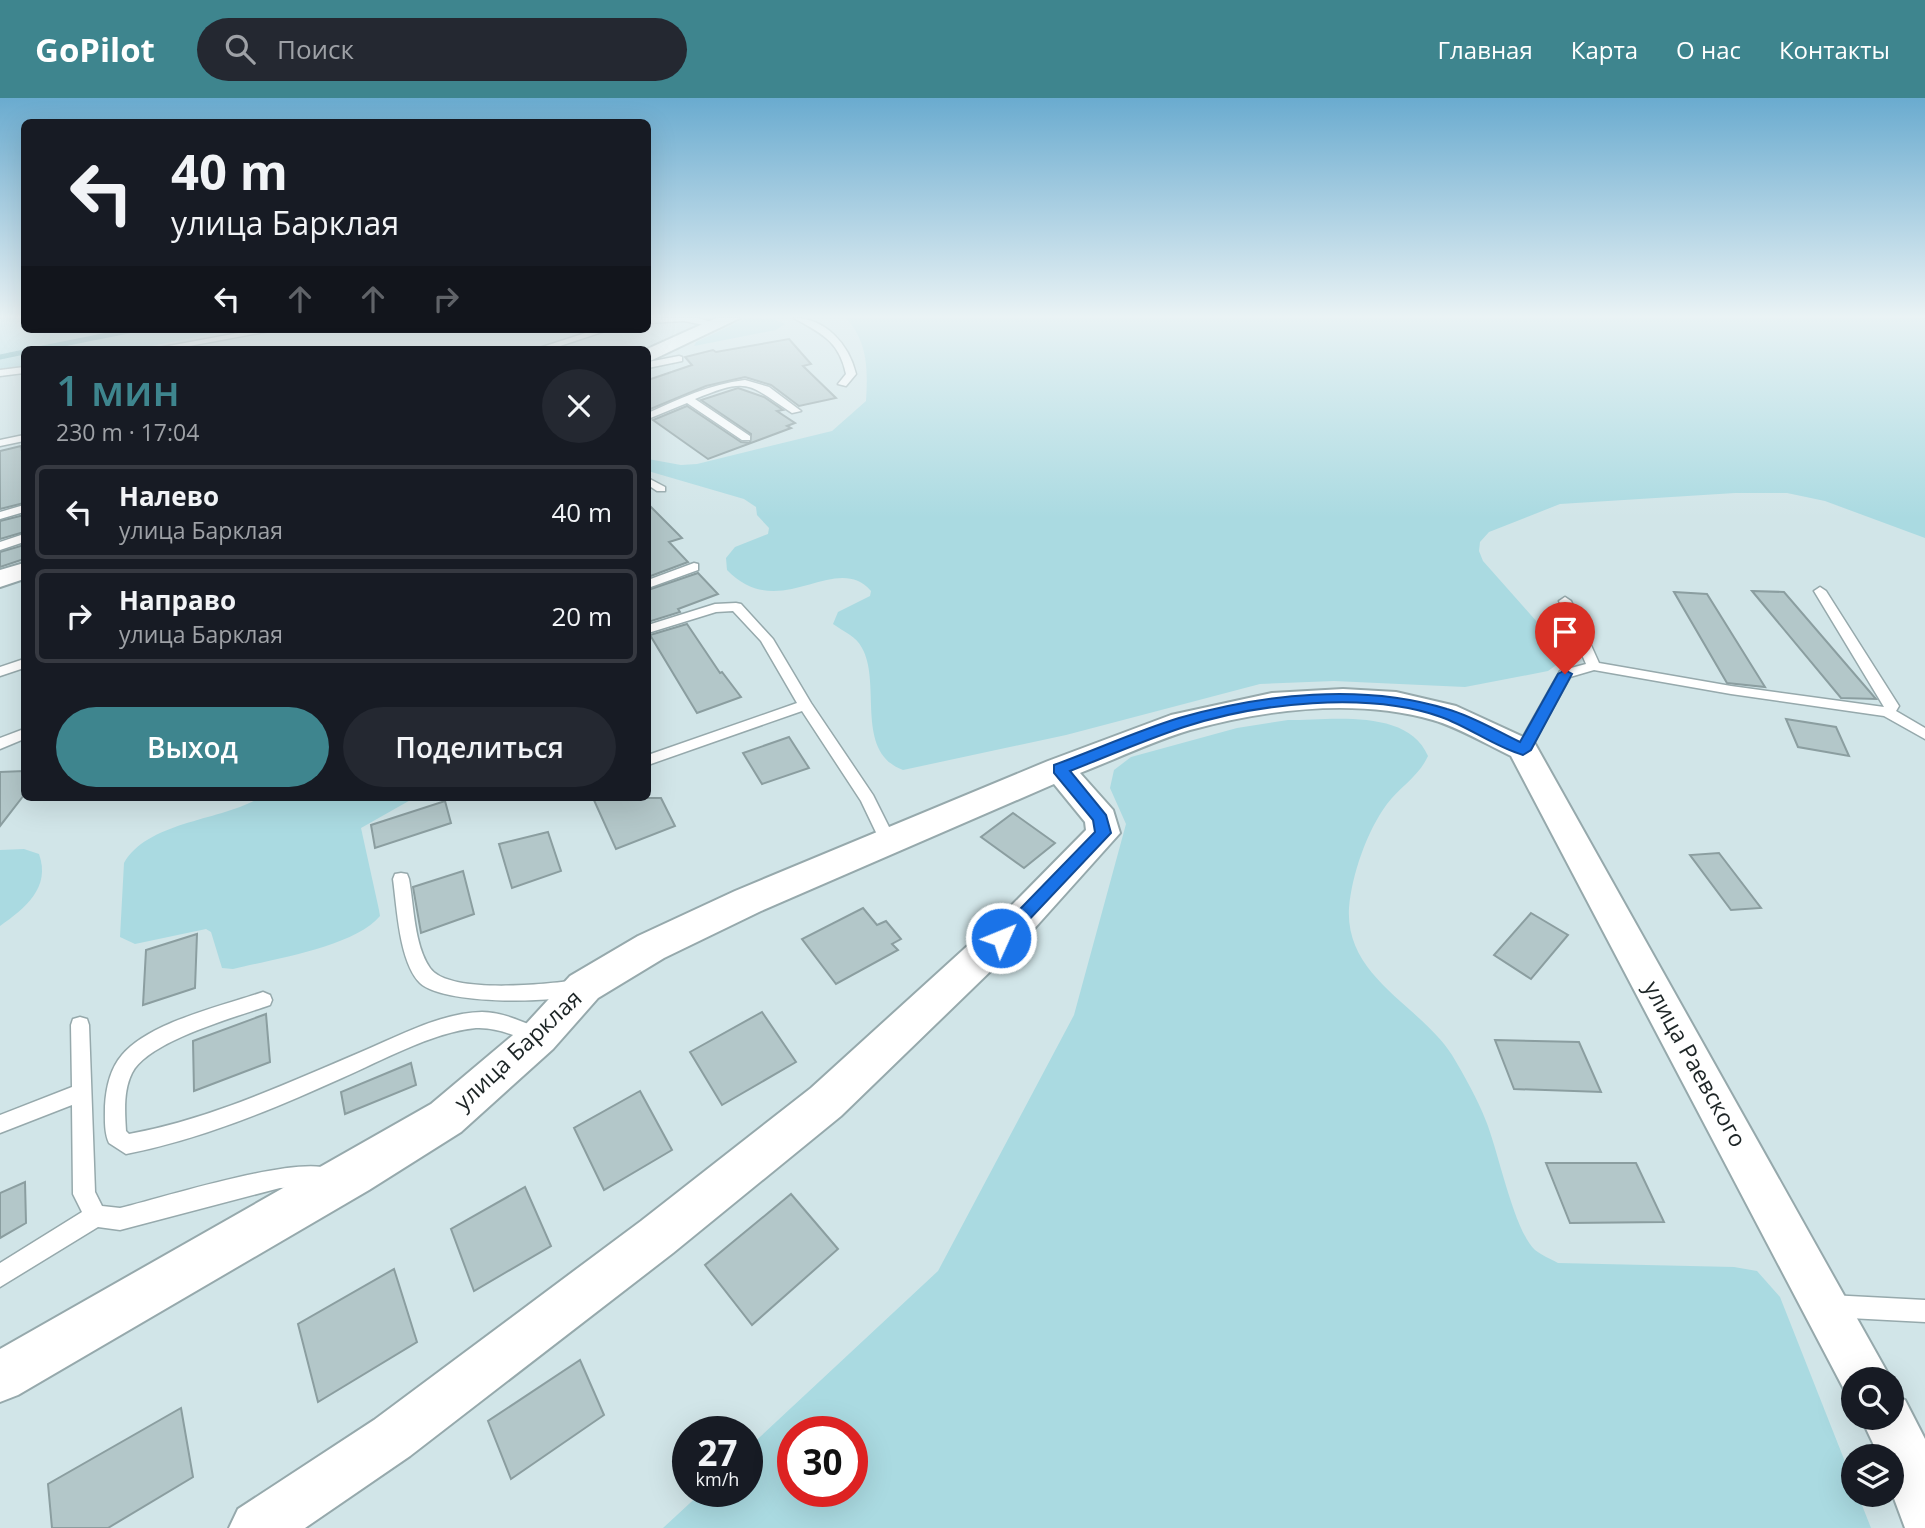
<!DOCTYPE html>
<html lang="ru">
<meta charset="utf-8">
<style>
body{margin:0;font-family:"Open Sans",sans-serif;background:#242831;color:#f1f3f6;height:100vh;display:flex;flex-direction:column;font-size:26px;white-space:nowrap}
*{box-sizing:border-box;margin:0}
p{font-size:23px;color:#9ea1a6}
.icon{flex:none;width:38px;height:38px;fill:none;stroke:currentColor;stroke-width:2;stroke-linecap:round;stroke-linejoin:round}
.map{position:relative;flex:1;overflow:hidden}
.details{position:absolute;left:21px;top:248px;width:630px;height:455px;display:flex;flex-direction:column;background:#171b24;border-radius:10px;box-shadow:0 7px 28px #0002}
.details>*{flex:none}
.guide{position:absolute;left:21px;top:21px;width:630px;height:214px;border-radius:10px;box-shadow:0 7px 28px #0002;background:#171b24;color:#f1f3f6;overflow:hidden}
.fabs{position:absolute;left:1841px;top:1269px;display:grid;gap:14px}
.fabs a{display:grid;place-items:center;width:63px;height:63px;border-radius:50%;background:#171b24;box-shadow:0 7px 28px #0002;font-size:35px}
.speed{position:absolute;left:672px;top:1318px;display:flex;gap:14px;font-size:35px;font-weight:700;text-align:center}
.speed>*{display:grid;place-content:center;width:91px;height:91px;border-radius:50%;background:#171b24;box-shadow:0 7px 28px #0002;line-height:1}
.speed small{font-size:18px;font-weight:400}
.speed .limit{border:10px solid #d22;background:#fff;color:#111}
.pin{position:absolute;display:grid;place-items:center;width:60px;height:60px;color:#fff;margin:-72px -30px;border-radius:50% 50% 50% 0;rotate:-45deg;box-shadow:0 0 7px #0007}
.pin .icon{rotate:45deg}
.me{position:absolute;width:77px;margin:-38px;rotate:46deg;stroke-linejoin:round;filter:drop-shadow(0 0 5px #0008)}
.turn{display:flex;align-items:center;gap:24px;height:147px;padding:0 35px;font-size:32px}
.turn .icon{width:91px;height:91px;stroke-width:2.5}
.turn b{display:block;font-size:49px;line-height:60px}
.lanes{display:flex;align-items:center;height:66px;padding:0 35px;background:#0003;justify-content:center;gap:35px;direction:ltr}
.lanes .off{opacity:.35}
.round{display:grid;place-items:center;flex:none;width:74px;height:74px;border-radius:37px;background:#242831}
.headline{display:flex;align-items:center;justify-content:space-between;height:119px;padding:0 35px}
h1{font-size:42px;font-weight:600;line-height:52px;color:#3e858e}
.cta{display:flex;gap:14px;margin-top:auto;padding:14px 35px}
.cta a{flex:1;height:80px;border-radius:42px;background:#3e858e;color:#fff;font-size:28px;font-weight:600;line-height:80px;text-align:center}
.cta a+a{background:#242831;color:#f1f3f6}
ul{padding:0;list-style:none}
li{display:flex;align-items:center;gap:21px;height:94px;margin:0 14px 10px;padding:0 21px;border:4px solid #363941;border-radius:10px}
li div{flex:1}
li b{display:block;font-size:26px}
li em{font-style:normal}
header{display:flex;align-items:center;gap:42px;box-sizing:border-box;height:98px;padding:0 35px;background:#3e858e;color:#fff}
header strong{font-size:33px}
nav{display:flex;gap:38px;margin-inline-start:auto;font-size:24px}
.search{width:490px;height:63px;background:#242831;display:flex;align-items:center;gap:18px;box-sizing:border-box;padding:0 24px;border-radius:38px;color:#9ea1a6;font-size:26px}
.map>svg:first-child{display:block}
.green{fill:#aadae1;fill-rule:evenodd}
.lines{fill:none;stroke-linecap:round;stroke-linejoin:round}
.stream{stroke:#4d9ea9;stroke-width:5}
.building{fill:#b3c7c9;stroke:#8b9ea0;stroke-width:2}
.service-casing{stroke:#96a9ac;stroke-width:3}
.minor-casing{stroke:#96a9ac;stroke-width:4}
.service{fill:#fff;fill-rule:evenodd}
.minor{fill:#fff;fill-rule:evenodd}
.route{fill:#1a73e8;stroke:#114b97;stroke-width:2}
.labels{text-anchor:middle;stroke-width:5;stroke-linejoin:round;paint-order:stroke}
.near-street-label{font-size:23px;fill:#1d2526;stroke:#fff}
</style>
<header>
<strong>GoPilot</strong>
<div class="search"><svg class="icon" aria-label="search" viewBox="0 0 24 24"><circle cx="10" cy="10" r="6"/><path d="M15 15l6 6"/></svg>Поиск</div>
<nav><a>Главная</a><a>Карта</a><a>О нас</a><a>Контакты</a></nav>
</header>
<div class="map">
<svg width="1925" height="1430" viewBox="0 0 1925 1430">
<rect width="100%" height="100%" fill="#d1e5e8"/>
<g class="green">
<polygon points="0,220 24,220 24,231 236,231 132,252 24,252 24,270 0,272"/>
<polygon points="747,220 773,221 785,226 776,232 694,248 696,244"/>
<path d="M846 220H1925V440L1825 403 1787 395H1735L1560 406 1489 434 1480 444 1479 453 1483 463 1562 552V563L1548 573 1465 589 1334 583 1260 586 1066 637 903 672C854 654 882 585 862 550 856 538 844 534 833 526L838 514 870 498 871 493C835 452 780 527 727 472L726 460 735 449 768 436 769 430 757 417 756 409 744 401 648 373V361L681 367 697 366 832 333 866 303C868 272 868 244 846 220Z"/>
<path d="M1288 622C1331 622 1408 610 1428 658 1419 678 1400 689 1387 706 1367 733 1352 776 1349 810 1345 880 1420 907 1452 957 1464 977 1478 1002 1486 1023 1498 1052 1514 1133 1535 1152 1541 1157 1551 1161 1558 1165L1734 1169 1757 1173 1780 1199 1853 1384V1396L1858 1397 1871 1430H663L703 1393H747V1351L938 1173 1074 917 1126 726 1110 690 1114 672 1131 659 1237 630ZM793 1334H852V1393H793Z"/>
<path d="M259 700H414L361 730 379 812 380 818C354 849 273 861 233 871L222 870 211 834 206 831 135 846 120 839 124 765C148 723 220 723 259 700Z"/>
<path d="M24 751 39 756C51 790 25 810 0 828V752Z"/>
</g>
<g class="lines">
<g class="stream">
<polyline points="33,252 138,231"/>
<polyline points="0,259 24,254"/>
</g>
</g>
<g class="building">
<polygon points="789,241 811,266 803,268 836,300 799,308 771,287 745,279 706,288 648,312 648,282 692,267 685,259 713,252 716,254"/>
<polygon points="738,290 764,299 783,312 777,313 795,325 787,328 791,330 708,361 653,322 687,308 741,344 750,345 751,336 701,302"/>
<polygon points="21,348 24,364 24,405 0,411 0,353"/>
<polygon points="648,406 682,440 669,444 688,464 648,479"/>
<polygon points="24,417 24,434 0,441 0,423"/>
<polygon points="24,447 24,461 0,469 0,454"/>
<polygon points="698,475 718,496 678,511 680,514 648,524 648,492"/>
<polygon points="1752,493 1784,494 1876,601 1841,600"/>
<polygon points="1674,494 1707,496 1765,589 1727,585"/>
<polygon points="687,526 720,575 722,574 741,599 697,615 650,537"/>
<polygon points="1786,621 1836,629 1849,658 1798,649"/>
<polygon points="789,639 809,670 762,686 743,655"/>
<polygon points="24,673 24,697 0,728 0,674"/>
<polygon points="593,700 661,700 675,728 616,751"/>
<polygon points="445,703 451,725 375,750 371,727"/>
<polygon points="1013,715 1055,745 1024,770 981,739"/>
<polygon points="548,734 561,773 512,790 499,746"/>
<polygon points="1719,755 1761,810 1731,812 1690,757"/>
<polygon points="463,773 474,816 421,835 413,789"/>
<polygon points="863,810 877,827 886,823 901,841 892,846 898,852 836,886 802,841"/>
<polygon points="1531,815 1568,837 1531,881 1494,857"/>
<polygon points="197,836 195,890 143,907 146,852"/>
<polygon points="762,914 796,964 722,1007 690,954"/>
<polygon points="266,916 270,964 194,993 193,943"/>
<polygon points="1495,942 1579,944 1601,994 1514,991"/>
<polygon points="411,965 416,987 345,1016 341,994"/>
<polygon points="640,993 672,1052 604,1092 574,1030"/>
<polygon points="1546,1065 1636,1065 1664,1124 1570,1125"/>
<polygon points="25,1084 26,1125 0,1140 0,1095"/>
<polygon points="525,1089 551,1148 474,1193 451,1131"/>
<polygon points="791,1096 838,1151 752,1227 705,1167"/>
<polygon points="394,1171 417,1244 318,1304 298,1226"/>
<polygon points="580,1262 604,1317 511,1381 488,1323"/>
<polygon points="181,1310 193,1379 108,1430 52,1430 48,1386"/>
</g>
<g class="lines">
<g class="service-casing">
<g id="service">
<polygon points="648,220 698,220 723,227 719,230 684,223 648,225"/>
<path d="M794 220C825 220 849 246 856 276L846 288 838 286 846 276C839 242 820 235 794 220Z"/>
<polygon points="260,231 280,231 168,252 147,252"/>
<polygon points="598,231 611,231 548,252 533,252"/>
<polygon points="679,258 682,259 682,263 648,270 648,264"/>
<polygon points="24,269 24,275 0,278 0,272"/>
<path d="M745 282 769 289 801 313 792 315C747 285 749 279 695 301L750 338V342H742L687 305 648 321V315C679 301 710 286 745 282Z"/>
<polygon points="24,337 24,343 0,348 0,342"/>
<polygon points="648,380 665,389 665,393 657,393 648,387"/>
<polygon points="24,407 24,414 0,421 0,414"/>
<polygon points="24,436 24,444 0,452 0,444"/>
<polygon points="694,465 698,466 698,472 648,490 648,482"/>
<polygon points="1820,489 1826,493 1899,608 1896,613 1925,630 1925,641 1884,618 1731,596 1594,572 1570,579 1528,655 1518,655 1516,651 1560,573 1586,566 1559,503 1565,499 1571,503 1599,565 1731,588 1884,609 1814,493"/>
<polygon points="736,505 741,506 773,541 811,605 873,697 897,745 895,749 883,749 861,703 802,613 648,667 648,657 797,605 761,543 733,513 716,514 648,535 648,527 715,506"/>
<polygon points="24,561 24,570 0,578 0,569"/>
<polygon points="24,631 24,641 0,651 0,640"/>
<path d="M401 775 407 776 409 781C414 808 414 847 430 870 449 897 548 886 578 882L584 885 587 890 584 895C555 906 443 907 420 885 399 864 397 809 393 781L395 776Z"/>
<path d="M263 894 270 897 272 902 270 907C236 919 148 943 132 975 123 993 125 1015 126 1033L129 1036C211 1021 285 986 361 954 399 938 440 915 482 914 504 914 524 925 544 932L546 938 544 944 537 946C517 939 498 929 476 930 433 934 381 963 342 980 271 1012 202 1041 126 1056L109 1045C104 1034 105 1020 105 1008 106 990 110 971 122 957 150 924 222 908 263 894Z"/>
<path d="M80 919 87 921 89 927 95 1094 102 1108 120 1110C162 1100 296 1057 330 1071L333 1078 330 1085 323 1088 280 1090 120 1132 98 1129 0 1189V1165L82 1114 73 1096 72 1007 0 1035V1017L72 989 71 927 73 921Z"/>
<polygon points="1830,1197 1925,1202 1925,1224 1830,1219 1822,1216 1819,1208 1822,1200"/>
</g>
</g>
<g class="minor-casing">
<g id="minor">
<polygon points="716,220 740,220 648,264 645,252"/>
<polygon points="24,465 24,481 0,489 0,472"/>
<path d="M1343 591 1396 594 1456 608 1534 644 1891 1281H1853V1301L1848 1299 1511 658C1486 646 1460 630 1433 622 1356 600 1267 611 1190 632 1153 643 1116 661 1080 675L1113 712 1120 735 1033 832 841 1018 673 1155 410 1358 305 1430H229L238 1411 374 1322 641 1123 811 990 1007 812 1086 732 1085 724 1054 686 761 813 664 860 598 900 553 951 461 1034 369 1092 18 1297 0 1304V1251L431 1006 525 927 570 878 638 838 735 793 1048 663 1171 617 1272 595Z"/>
<polygon points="1892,1296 1905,1302 1925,1341 1925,1430 1905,1430 1892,1395 1892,1358 1879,1358 1861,1320 1892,1320"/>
</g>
</g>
<use href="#service" class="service"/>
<use href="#minor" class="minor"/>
</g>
<linearGradient id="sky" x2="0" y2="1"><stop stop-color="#6aabcf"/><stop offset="0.52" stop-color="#eaf3f5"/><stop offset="1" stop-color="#eaf3f5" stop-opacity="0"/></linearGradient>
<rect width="1925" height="420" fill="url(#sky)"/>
<path class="route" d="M1565 572 1572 576 1531 652 1523 657C1495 649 1469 629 1441 619 1368 593 1257 605 1184 629 1145 642 1108 658 1070 673L1106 717 1111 735 1007 845H994L992 840 1095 734 1093 722 1054 675V667C1095 652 1137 633 1179 620 1264 596 1362 585 1447 611 1472 618 1497 633 1520 644L1558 576Z"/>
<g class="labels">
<g class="near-street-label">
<text transform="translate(518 952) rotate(-43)" y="8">улица Барклая</text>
<text transform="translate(1695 966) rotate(61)" y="8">улица Раевского</text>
</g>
</g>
</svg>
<div class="fabs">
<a><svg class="icon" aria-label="search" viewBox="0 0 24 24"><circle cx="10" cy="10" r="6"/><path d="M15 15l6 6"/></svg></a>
<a><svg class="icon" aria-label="layers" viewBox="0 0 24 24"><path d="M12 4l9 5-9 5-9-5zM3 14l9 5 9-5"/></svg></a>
</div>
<div class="speed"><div>27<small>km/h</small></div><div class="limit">30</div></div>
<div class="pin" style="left:1565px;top:576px;background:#d93025"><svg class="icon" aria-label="arrive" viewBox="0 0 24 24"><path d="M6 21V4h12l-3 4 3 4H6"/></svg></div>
<svg class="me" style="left:1001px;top:840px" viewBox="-20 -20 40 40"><circle r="17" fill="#1a73e8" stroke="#fff" stroke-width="3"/><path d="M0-11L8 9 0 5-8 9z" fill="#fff"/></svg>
<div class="guide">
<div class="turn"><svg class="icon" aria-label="left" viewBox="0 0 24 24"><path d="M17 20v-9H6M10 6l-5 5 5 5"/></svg><div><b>40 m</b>улица Барклая</div></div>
<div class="lanes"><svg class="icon" aria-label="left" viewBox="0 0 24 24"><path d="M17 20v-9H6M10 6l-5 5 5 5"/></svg><svg class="icon off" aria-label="ahead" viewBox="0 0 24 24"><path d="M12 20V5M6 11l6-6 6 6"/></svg><svg class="icon off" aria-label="ahead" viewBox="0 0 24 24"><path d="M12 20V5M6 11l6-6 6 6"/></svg><svg class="icon off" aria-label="right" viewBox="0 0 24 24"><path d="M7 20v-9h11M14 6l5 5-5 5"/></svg></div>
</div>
<section class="details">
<div class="headline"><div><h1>1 мин</h1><p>230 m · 17:04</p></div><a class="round"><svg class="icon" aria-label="close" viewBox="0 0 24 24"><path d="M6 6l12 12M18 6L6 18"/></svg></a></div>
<ul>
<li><svg class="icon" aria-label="left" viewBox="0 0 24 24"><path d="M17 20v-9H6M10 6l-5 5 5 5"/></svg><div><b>Налево</b><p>улица Барклая</p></div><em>40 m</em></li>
<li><svg class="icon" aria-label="right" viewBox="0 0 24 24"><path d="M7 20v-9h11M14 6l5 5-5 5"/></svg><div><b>Направо</b><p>улица Барклая</p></div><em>20 m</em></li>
</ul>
<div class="cta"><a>Выход</a><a>Поделиться</a></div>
</section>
</div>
